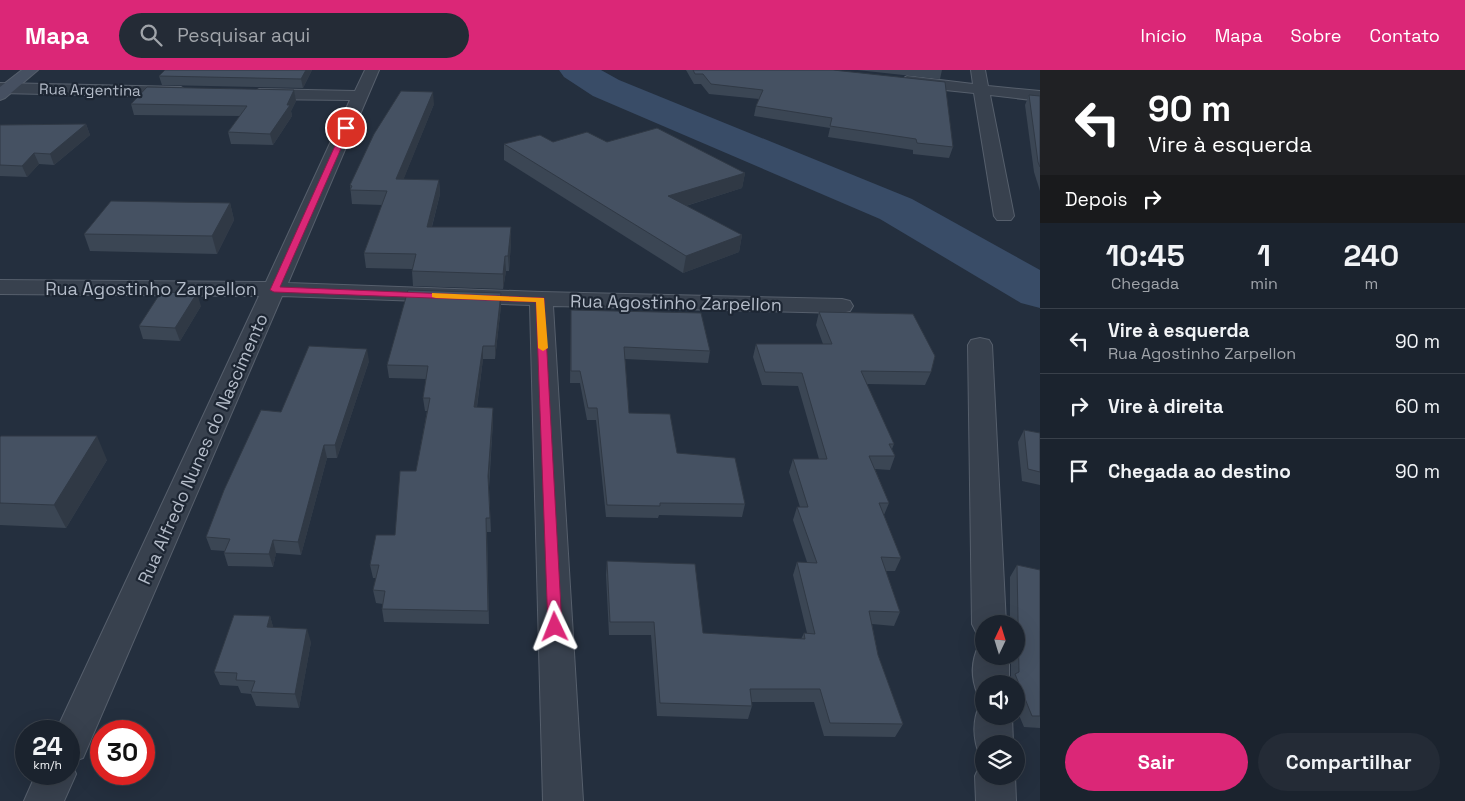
<!DOCTYPE html>
<html lang="pt">
<meta charset="utf-8">
<style>
body{margin:0;font-family:"Space Grotesk",sans-serif;background:#242b36;color:#f1f3f6;height:100vh;display:flex;flex-direction:column;font-size:19px;white-space:nowrap}
*{box-sizing:border-box;margin:0}
p{font-size:16px;color:#a0a4aa}
.icon{flex:none;width:28px;height:28px;fill:none;stroke:currentColor;stroke-width:2;stroke-linecap:round;stroke-linejoin:round}
.map{position:relative;flex:1;overflow:hidden}
.side{display:flex;flex-direction:column;background:#1b232e;width:425px}
.side>*{flex:none}
.hud{background:#202124;color:#fff;overflow:hidden}
.needle{width:32px;rotate:4deg}
.fabs{position:absolute;left:975px;top:545px;display:grid;gap:10px}
.fabs a{display:grid;place-items:center;width:50px;height:50px;border-radius:50%;background:#1b232e;box-shadow:0 5px 20px #0002,0 0 0 1px #39404a;font-size:25px}
.speed{position:absolute;left:15px;top:650px;display:flex;gap:10px;font-size:25px;font-weight:700;text-align:center}
.speed>*{display:grid;place-content:center;width:65px;height:65px;border-radius:50%;background:#1b232e;box-shadow:0 5px 20px #0002,0 0 0 1px #39404a;line-height:1}
.speed small{font-size:12px;font-weight:400}
.speed .limit{border:8px solid #d22;background:#fff;color:#111}
.pin{position:absolute;display:grid;place-items:center;width:42px;height:42px;color:#fff;margin:-21px;border:2px solid #fff;border-radius:50%;box-shadow:0 1px 5px #0007}
.me{position:absolute;width:55px;margin:-28px;rotate:358deg;stroke-linejoin:round;filter:drop-shadow(0 0 4px #0008)}
.turn{display:flex;align-items:center;gap:18px;height:105px;padding:0 25px;font-size:22px}
.turn .icon{width:65px;height:65px;stroke-width:2.5}
.turn b{display:block;font-size:35px;line-height:42px}
.then{display:flex;align-items:center;height:48px;padding:0 25px;background:#0003;gap:10px;font-size:19px}
.eta{display:flex;justify-content:space-evenly;align-items:center;height:85px;text-align:center}
.eta b{font-size:30px;font-weight:800;line-height:35px}
.cta{display:flex;gap:10px;margin-top:auto;padding:10px 25px}
.cta a{flex:1;height:58px;border-radius:30px;background:#db2777;color:#fff;font-size:20px;font-weight:800;line-height:58px;text-align:center}
.cta a+a{background:#242b36;color:#f1f3f6}
ul{padding:0;list-style:none}
li{display:flex;align-items:center;gap:15px;height:65px;padding:0 25px;border-top:1px solid #39404a}
li div{flex:1}
li b{display:block;font-size:19px}
li em{font-style:normal}
header{display:flex;align-items:center;gap:30px;box-sizing:border-box;height:70px;padding:0 25px;background:#db2777;color:#fff}
header strong{font-size:24px}
nav{display:flex;gap:28px;margin-inline-start:auto;font-size:18px}
.search{width:350px;height:45px;background:#242b36;display:flex;align-items:center;gap:12px;box-sizing:border-box;padding:0 18px;border-radius:28px;color:#a0a4aa;font-size:19px}
main{display:flex;flex:1;min-height:0}
.map>svg:first-child{display:block}
.lines{fill:none;stroke-linecap:round;stroke-linejoin:round}
.river{fill:#394c67;fill-rule:evenodd}
.minor-casing{stroke:#565f6c;stroke-width:2}
.secondary-casing{stroke:#565f6c;stroke-width:2}
.minor{fill:#38414e;fill-rule:evenodd}
.secondary{fill:#465061;fill-rule:evenodd}
.wall{fill:#3b4654}
.shaded-wall{fill:#303945}
.building{fill:#455162;stroke:#303945}
.route{fill:#db2777;stroke:#8e194d}
.slow{fill:#f59e0b}
.labels{text-anchor:middle;stroke-width:4.5;stroke-linejoin:round;paint-order:stroke}
.far-street-label{font-size:15px;fill:#b4bcc9;stroke:#1d2633}
.street-label{font-size:18px;fill:#b4bcc9;stroke:#1d2633}
</style>
<header>
<strong>Mapa</strong>
<div class="search"><svg class="icon" aria-label="search" viewBox="0 0 24 24"><circle cx="10" cy="10" r="6"/><path d="M15 15l6 6"/></svg>Pesquisar aqui</div>
<nav><a>Início</a><a>Mapa</a><a>Sobre</a><a>Contato</a></nav>
</header>
<main>
<div class="map">
<svg width="1040" height="731" viewBox="0 0 1040 731">
<rect width="100%" height="100%" fill="#242f3e"/>
<g class="lines">
<polygon class="river" points="559,0 601,0 619,10 912,129 1040,200 1040,238 1021,233 880,149 593,26 564,7"/>
<g class="minor-casing">
<g id="minor">
<polygon points="365,0 379,0 288,213 541,222 842,229 850,231 853,236 850,241 842,243 553,236 583,731 543,731 530,235 282,226 83,688 71,692 76,704 64,731 24,731 36,704 69,704 69,661 56,661 259,226 0,224 0,210 266,212 350,30 259,29 251,24 259,19 355,21"/>
<polygon points="971,0 985,0 988,16 1040,21 1040,31 990,25 1014,146 1011,150 997,150 994,146 974,23 907,16 899,11 907,6 973,14"/>
<polygon points="0,13 181,17 189,22 181,27 0,23"/>
<polygon points="980,268 989,270 992,275 1006,554 984,554 984,566 977,564 972,554 968,275 971,270"/>
<path d="M984 573V586H1009V614H984V627L978 625C971 609 971 591 979 575Z"/>
<path d="M984 633V646H1012L1013 674H984V688L980 687C973 669 972 651 980 634Z"/>
<polygon points="984,692 984,706 1015,706 1016,731 976,731 975,706 981,693"/>
</g>
</g>
<g class="secondary-casing">
<polygon id="secondary" points="22,0 38,0 5,28 0,30 0,17"/>
</g>
<use href="#minor" class="minor"/>
<use href="#secondary" class="secondary"/>
</g>
<g class="wall">
<polygon points="312,0 303,18 162,15 159,6"/>
<polygon points="686,0 833,0 953,77 949,88 913,84 913,80 828,67 830,58 754,46 756,36 759,29 709,24 701,14 694,14"/>
<polygon points="857,0 942,0 940,9"/>
<polygon points="294,20 296,31 291,41 292,46 273,75 231,74 228,62 240,46 134,45 131,34"/>
<polygon points="1029,25 1040,26 1040,121 1034,102 1025,35"/>
<polygon points="434,34 403,110 439,110 440,124 432,157 511,157 511,172 509,201 506,201 503,219 413,216 412,201 412,199 366,198 364,183 382,135 352,134 350,115"/>
<polygon points="86,54 90,65 54,95 39,94 27,107 0,106 0,55"/>
<polygon points="553,72 607,72 745,103 742,118 686,136 742,165 739,182 683,203 504,90 504,74"/>
<polygon points="230,133 234,150 217,184 90,181 84,164"/>
<polygon points="501,223 501,236 495,289 483,289 477,337 493,338 493,351 489,418 491,462 487,462 489,554 384,552 382,539 383,534 376,533 373,520 376,508 373,508 370,495 395,465 416,401 427,341 425,341 423,328 426,309 389,308 387,295"/>
<polygon points="201,236 180,271 143,269 139,256"/>
<polygon points="571,240 710,281 708,293 625,289 629,343 677,383 745,434 742,447 659,445 658,448 606,447 596,350 587,350 580,313 570,313"/>
<polygon points="819,242 931,302 925,315 867,314 894,374 892,379 895,386 890,400 875,399 889,433 884,445 901,488 895,501 886,501 900,542 894,556 872,554 878,585 903,654 895,667 824,666 814,632 752,632 752,636 748,649 657,646 651,565 609,565 606,505 607,491 703,563 801,569 804,563 807,563 793,505 797,492 807,492 793,450 797,437 800,437 789,402 793,389 819,389 798,316 762,315 753,287 756,274 823,274 816,255"/>
<polygon points="369,291 337,388 327,388 301,485 276,483 273,497 228,496 224,483 225,481 211,480 206,467 281,342"/>
<polygon points="1024,360 1040,363 1040,415 1022,411 1018,372"/>
<polygon points="0,367 107,390 66,458 0,455"/>
<polygon points="1017,495 1040,500 1040,658 1024,657 1016,638 1016,614 1009,614 1011,611 1011,586 1016,586 1016,554 1010,554 1010,507"/>
<polygon points="270,546 273,557 311,572 299,638 256,636 251,624 241,623 238,616 220,615 214,602"/>
</g>
<g class="shaded-wall">
<polygon points="306,0 312,0 303,18 301,9"/>
<polygon points="294,20 296,31 291,41 292,46 273,75 270,64"/>
<polygon points="433,22 434,34 398,123 396,109"/>
<polygon points="86,54 90,65 54,95 50,84"/>
<polygon points="34,83 39,94 27,107 22,96"/>
<polygon points="745,103 742,118 666,142 668,126"/>
<polygon points="439,110 440,124 428,171 427,157"/>
<polygon points="230,133 234,150 217,184 212,166"/>
<polygon points="511,157 511,172 509,201 508,186"/>
<polygon points="742,165 739,182 683,203 686,186"/>
<polygon points="505,186 506,201 503,219 503,204"/>
<polygon points="197,223 201,236 180,271 175,258"/>
<polygon points="501,223 501,236 495,289 495,276"/>
<polygon points="483,276 483,289 475,350 474,337"/>
<polygon points="367,279 369,291 337,388 335,375"/>
<polygon points="493,338 493,351 488,420 488,406"/>
<polygon points="97,366 107,390 66,458 54,435"/>
<polygon points="324,375 327,388 301,485 298,472"/>
<polygon points="273,470 276,483 273,497 269,484"/>
<polygon points="270,546 274,560 267,557"/>
<polygon points="307,559 311,572 299,638 295,624"/>
</g>
<g class="building">
<polygon points="165,0 306,0 301,9 159,6"/>
<polygon points="693,0 833,0 945,12 953,77 917,73 916,69 830,56 832,48 756,36 763,20 711,14 703,4 695,4"/>
<polygon points="147,17 294,20 287,35 290,35 270,64 228,62 247,36 131,34"/>
<polygon points="401,21 433,22 396,109 439,110 427,157 511,157 508,186 505,186 503,204 412,201 416,184 364,183 387,121 350,120 352,116 350,115 374,64"/>
<polygon points="1029,25 1040,26 1040,97 1038,92"/>
<polygon points="86,54 50,84 34,83 22,96 0,95 0,55"/>
<polygon points="657,58 745,103 668,126 742,165 686,186 504,74 540,65 553,72 587,62 607,72"/>
<polygon points="111,131 230,133 212,166 84,164"/>
<polygon points="408,220 501,223 495,276 483,276 474,337 493,338 488,406 490,448 486,448 488,541 382,539 385,521 373,520 379,495 370,495 376,465 395,465 400,401 416,401 430,328 423,328 428,296 387,295"/>
<polygon points="161,222 197,223 175,258 139,256"/>
<polygon points="571,240 701,243 710,281 624,277 629,343 670,344 677,383 735,388 745,434 660,433 660,436 607,435 597,338 588,338 580,301 571,301"/>
<polygon points="819,242 913,244 935,286 931,302 861,301 894,374 889,374 895,386 869,386 889,433 879,433 901,488 881,487 900,542 869,541 878,585 903,654 830,653 820,619 750,619 752,636 660,633 654,552 610,552 607,491 695,494 703,563 805,569 804,563 815,564 797,492 817,493 797,437 808,437 793,389 827,389 802,303 765,302 756,274 832,274"/>
<polygon points="309,276 367,279 335,375 324,375 298,472 273,470 269,484 224,483 230,469 206,467 224,420 261,340 281,342"/>
<polygon points="1024,360 1040,363 1040,402 1028,399"/>
<polygon points="1,366 97,366 54,435 0,433 0,367"/>
<polygon points="1017,495 1040,500 1040,646 1032,646 1015,604 1019,602"/>
<polygon points="234,545 270,546 267,557 307,559 295,624 251,622 255,611 236,610 237,603 214,602"/>
</g>
<polygon class="route" points="346,56 350,58 280,217 544,228 562,557 560,562 550,562 548,557 536,232 274,222 270,220 343,58"/>
<polygon class="slow" points="432,223 544,228 548,278 543,281 538,278 536,232 436,228 432,227"/>
<g class="labels">
<g class="far-street-label">
<text transform="translate(90 20) rotate(1)" y="5">Rua Argentina</text>
</g>
<g class="street-label">
<text x="151" y="225">Rua Agostinho Zarpellon</text>
<text transform="translate(676 233) rotate(1)" y="6">Rua Agostinho Zarpellon</text>
<text transform="translate(203 379) rotate(-66)" y="6">Rua Alfredo Nunes do Nascimento</text>
</g>
</g>
</svg>
<div class="fabs">
<a><svg class="needle" viewBox="-14 -14 28 28"><path d="M0-13l5 13h-10z" fill="#e53935"/><path d="M0 13l5-13h-10z" fill="#a0a4aa"/></svg></a>
<a><svg class="icon" aria-label="sound" viewBox="0 0 24 24"><path d="M4 9h4l5-4v14l-5-4H4zM17 9q2 3 0 6"/></svg></a>
<a><svg class="icon" aria-label="layers" viewBox="0 0 24 24"><path d="M12 4l9 5-9 5-9-5zM3 14l9 5 9-5"/></svg></a>
</div>
<div class="speed"><div>24<small>km/h</small></div><div class="limit">30</div></div>
<div class="pin" style="left:346px;top:58px;background:#d93025"><svg class="icon" aria-label="arrive" viewBox="0 0 24 24"><path d="M6 21V4h12l-3 4 3 4H6"/></svg></div>
<svg class="me" style="left:555px;top:557px" viewBox="-20 -20 40 40"><path d="M0-17L14 15 0 8-14 15z" fill="#db2777" stroke="#fff" stroke-width="4"/></svg>
</div>
<section class="side">
<div class="hud">
<div class="turn"><svg class="icon" aria-label="left" viewBox="0 0 24 24"><path d="M17 20v-9H6M10 6l-5 5 5 5"/></svg><div><b>90 m</b>Vire à esquerda</div></div>
<div class="then">Depois<svg class="icon" aria-label="right" viewBox="0 0 24 24"><path d="M7 20v-9h11M14 6l5 5-5 5"/></svg></div>
</div>
<div class="eta">
<div><b>10:45</b><p>Chegada</p></div>
<div><b>1</b><p>min</p></div>
<div><b>240</b><p>m</p></div>
</div>
<ul>
<li><svg class="icon" aria-label="left" viewBox="0 0 24 24"><path d="M17 20v-9H6M10 6l-5 5 5 5"/></svg><div><b>Vire à esquerda</b><p>Rua Agostinho Zarpellon</p></div><em>90 m</em></li>
<li><svg class="icon" aria-label="right" viewBox="0 0 24 24"><path d="M7 20v-9h11M14 6l5 5-5 5"/></svg><div><b>Vire à direita</b></div><em>60 m</em></li>
<li><svg class="icon" aria-label="arrive" viewBox="0 0 24 24"><path d="M6 21V4h12l-3 4 3 4H6"/></svg><div><b>Chegada ao destino</b></div><em>90 m</em></li>
</ul>
<div class="cta"><a>Sair</a><a>Compartilhar</a></div>
</section>
</main>
